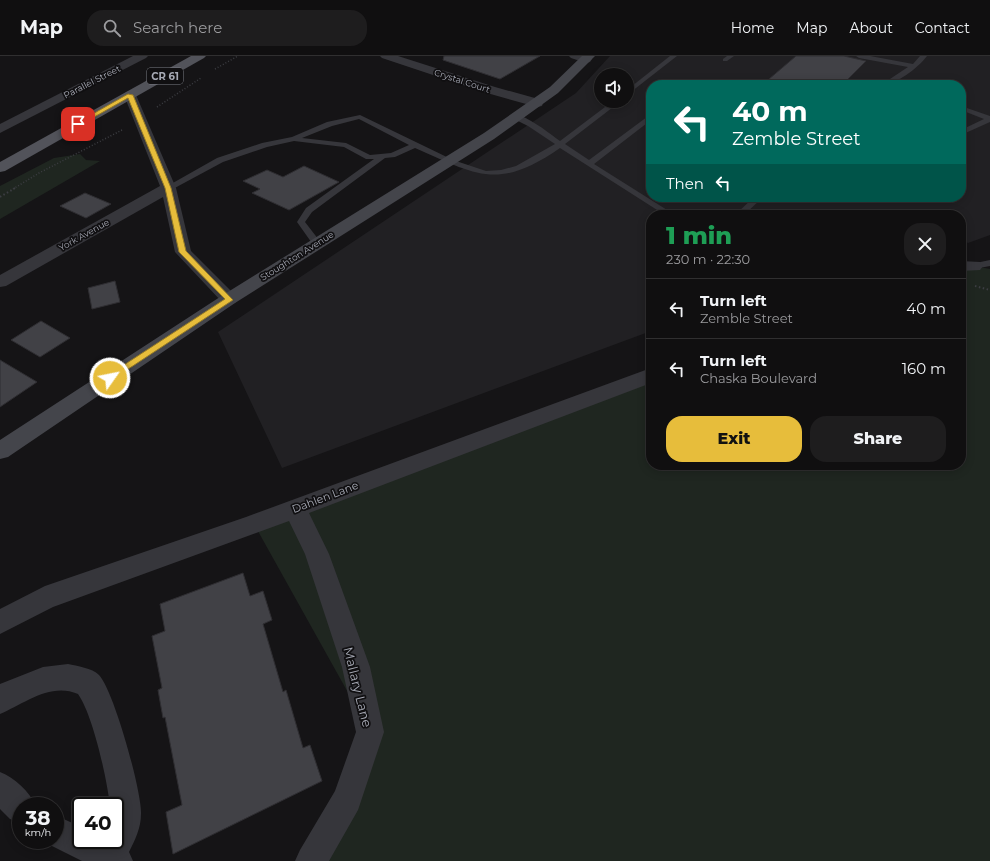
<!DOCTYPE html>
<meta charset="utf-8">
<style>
body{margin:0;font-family:Montserrat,sans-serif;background:#1e1d1e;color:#f1f3f6;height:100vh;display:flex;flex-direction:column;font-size:15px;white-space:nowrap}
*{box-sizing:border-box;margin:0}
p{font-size:13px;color:#9c9c9f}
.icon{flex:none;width:22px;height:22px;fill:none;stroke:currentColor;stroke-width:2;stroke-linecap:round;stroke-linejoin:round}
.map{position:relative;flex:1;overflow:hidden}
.drawer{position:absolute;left:646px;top:154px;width:320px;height:260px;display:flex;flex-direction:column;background:#100f10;border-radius:16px;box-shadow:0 2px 10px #0003,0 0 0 1px #302f30}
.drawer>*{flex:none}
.top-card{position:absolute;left:646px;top:24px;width:320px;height:122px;border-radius:16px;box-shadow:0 2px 10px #0003,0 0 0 1px #302f30;background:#00695c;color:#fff;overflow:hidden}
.buttons{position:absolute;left:594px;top:12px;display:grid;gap:8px}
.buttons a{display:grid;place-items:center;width:40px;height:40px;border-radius:50%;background:#100f10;box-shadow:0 2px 10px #0003,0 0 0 1px #302f30;font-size:20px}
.speed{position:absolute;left:12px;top:741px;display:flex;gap:8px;font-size:20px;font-weight:700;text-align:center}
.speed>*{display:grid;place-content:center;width:52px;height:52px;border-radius:50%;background:#100f10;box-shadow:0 2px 10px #0003,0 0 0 1px #302f30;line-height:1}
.speed small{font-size:10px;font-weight:400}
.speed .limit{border:2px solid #111;border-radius:6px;background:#fff;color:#111}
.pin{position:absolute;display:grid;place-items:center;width:34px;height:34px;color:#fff;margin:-17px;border-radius:8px;box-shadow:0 2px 6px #0006}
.me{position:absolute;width:44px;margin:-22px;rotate:57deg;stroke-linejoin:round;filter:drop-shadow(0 0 3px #0008)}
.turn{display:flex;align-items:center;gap:14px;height:84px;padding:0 20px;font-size:18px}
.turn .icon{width:52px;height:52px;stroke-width:2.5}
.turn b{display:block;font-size:28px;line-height:34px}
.then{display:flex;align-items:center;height:38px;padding:0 20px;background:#0003;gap:8px;font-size:15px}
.round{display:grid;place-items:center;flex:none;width:42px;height:42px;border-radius:16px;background:#1e1d1e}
.overview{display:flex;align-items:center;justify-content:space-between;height:68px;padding:0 20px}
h1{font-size:24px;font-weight:800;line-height:30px;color:#1e9e55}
.cta{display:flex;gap:8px;margin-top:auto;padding:8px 20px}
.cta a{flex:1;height:46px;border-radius:16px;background:#e7bd3b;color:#111;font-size:16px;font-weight:800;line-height:46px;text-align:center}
.cta a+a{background:#1e1d1e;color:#f1f3f6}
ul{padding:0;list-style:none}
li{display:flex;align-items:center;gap:12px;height:60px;padding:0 20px;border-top:1px solid #302f30}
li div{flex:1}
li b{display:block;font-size:15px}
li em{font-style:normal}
header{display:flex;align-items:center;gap:24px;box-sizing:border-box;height:56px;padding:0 20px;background:#100f10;border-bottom:1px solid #302f30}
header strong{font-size:19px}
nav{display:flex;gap:22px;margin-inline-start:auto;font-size:14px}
.search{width:280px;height:36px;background:#1e1d1e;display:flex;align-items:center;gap:10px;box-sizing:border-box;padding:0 14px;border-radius:16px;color:#9c9c9f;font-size:15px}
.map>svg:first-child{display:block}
.built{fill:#212023;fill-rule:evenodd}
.green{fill:#1f2620}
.building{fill:#414146;stroke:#2f2e32}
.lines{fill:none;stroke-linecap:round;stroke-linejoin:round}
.path-far1{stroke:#3c3d42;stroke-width:1.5;stroke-dasharray:1 2;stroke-linecap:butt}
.path{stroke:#3c3d42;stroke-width:2;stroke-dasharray:1.5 2.5;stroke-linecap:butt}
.lane{fill:#36363b;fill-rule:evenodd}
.street{fill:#36363b;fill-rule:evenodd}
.secondary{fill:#44454b;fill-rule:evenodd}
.primary{fill:#52535a;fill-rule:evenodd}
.route{fill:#e7bd3b;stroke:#967b26}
.labels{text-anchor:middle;stroke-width:3.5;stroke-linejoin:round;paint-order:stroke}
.far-street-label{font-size:9px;fill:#a7aab5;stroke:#100f11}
.shield{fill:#100f11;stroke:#7a7c84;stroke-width:1}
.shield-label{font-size:10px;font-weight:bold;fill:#a7aab5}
.street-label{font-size:11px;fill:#a7aab5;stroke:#100f11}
.near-street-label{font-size:13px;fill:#a7aab5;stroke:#100f11}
</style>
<header>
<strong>Map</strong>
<div class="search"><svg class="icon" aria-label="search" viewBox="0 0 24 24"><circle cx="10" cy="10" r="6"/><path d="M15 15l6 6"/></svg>Search here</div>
<nav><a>Home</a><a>Map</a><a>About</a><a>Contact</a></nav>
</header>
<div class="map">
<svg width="990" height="805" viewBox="0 0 990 805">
<rect width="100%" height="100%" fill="#151416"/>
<path class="built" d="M610 0H990V179L968 187 961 183V159H651V275L282 412 218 276 576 37ZM601 19H627V45H601ZM651 29H961V141H651Z"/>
<g class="green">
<polygon points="80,98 86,104 100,105 0,163 0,130 54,102"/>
<polygon points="974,210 990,213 990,805 306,805 370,676 254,468 651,326 651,409 961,409 961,215"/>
</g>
<g class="building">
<polygon points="444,0 540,0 500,23 443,4"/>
<polygon points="796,0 844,0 866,5 842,29 762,29"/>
<polygon points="304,110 339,126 289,154 252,137 260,133 243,125 267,114 283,121"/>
<polygon points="85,137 111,148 86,162 60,150"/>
<polygon points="115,225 120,246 92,253 88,232"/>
<polygon points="41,265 70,282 40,301 11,284"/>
<polygon points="0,304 37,326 0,351"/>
<polygon points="243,517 250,540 263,535 272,564 263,568 283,636 286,634 303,692 310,689 322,725 173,798 166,756 182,749 165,661 163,662 158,634 162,632 152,580 165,575 160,548"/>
</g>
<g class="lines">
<g class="path-far1">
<polyline points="215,13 238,0"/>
<polyline points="157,51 201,22"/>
<polyline points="13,133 39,117 122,74"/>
</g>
<g class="path">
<polyline points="0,141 15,132"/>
<polyline points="975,230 990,234"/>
</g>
<g class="lane">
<polygon points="670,0 677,0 627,39 627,34"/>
<polygon points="727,0 734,0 727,5 723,5 723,3"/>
<path d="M856 0H870L913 8 920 0H927C918 12 896 29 881 29L908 11 859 2Z"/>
<path d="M613 45H621L565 88 589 104 651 58V64L594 108 675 159H665L560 92C498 135 477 119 415 92L395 101 385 102 312 156 305 166 322 188 317 191 314 190 297 166 306 152 374 103H366L344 91 294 85 267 91 223 106 171 134H165L164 132 217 102 262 87 292 81 327 66 360 59 453 104 486 115 501 114 516 110 555 88 528 70 514 63V59C526 58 550 78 560 85ZM359 63 409 89 391 97 370 99 346 87 302 82 332 70Z"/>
<polygon points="961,50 990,60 990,66 961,79 961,74 984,63 961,54"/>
<polygon points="754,141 763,141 744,159 735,159"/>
<polygon points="990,204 990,210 974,213 969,210 971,208"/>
</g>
<g class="street">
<polygon points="133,0 148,0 146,2 0,77 0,68"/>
<polygon points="380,0 398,0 495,31 542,44 543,47 542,50 537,51 487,37 382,2"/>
<polygon points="569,0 588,0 592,3 590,6 586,7 571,2"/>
<polygon points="130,35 134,36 136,39 176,132 191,195 235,239 238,243 235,247 229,249 223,247 175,196 163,141 6,230 0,231 0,219 160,130 124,39 126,36"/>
<polygon points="961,205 980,206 983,210 980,214 961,215"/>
<polygon points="651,312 651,327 309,457 329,498 370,611 384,676 358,754 329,805 295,805 300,794 335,735 356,676 342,611 305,498 289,465 53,551 0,578 0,553 45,530 246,461"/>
<path d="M68 608C77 610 92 612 99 619 114 635 142 736 141 758 141 772 135 784 129 796L133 805H82L44 786 43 784H55V759L81 771V784H115V750H110C107 723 93 659 78 638 50 626 24 648 0 658V628L43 611Z"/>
<path d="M0 716C15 722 29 735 36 750H21V767L10 763 0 753Z"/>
</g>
<polygon class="secondary" points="582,0 595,0 558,37 494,83 235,247 8,401 0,403 0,384 223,239 484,77 550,31"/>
<polygon class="primary" points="191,0 206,0 204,2 5,115 0,116 0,106"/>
</g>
<polygon class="route" points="128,38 133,39 171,132 186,195 233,244 110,325 106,322 107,320 225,243 179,196 165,132 128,42 80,69 75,68"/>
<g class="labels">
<g class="far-street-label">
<text transform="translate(462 25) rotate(18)" y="3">Crystal Court</text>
<text transform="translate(92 26) rotate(-27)" y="3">Parallel Street</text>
<text transform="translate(84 179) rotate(-29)" y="3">York Avenue</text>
<text transform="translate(297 200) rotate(-32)" y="3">Stoughton Avenue</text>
</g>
<rect class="shield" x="147" y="12" width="36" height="16" rx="3"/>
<g class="shield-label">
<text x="165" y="24">CR 61</text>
</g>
<g class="street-label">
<text transform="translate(325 441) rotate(-21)" y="4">Dahlen Lane</text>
</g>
<g class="near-street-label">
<text transform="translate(358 631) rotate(76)" y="5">Mallary Lane</text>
</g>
</g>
</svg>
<div class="buttons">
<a><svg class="icon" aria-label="sound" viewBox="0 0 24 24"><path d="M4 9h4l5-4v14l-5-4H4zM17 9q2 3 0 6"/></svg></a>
</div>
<div class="speed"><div>38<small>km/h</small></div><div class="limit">40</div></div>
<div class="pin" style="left:78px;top:68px;background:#d93025"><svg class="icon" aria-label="arrive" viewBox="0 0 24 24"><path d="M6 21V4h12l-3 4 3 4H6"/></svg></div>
<svg class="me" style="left:110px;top:322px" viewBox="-20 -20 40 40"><circle r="17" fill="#e7bd3b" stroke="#fff" stroke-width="3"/><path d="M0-11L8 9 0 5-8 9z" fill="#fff"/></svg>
<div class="top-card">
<div class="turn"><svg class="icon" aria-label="left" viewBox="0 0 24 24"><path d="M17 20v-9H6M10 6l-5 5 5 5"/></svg><div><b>40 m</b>Zemble Street</div></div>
<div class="then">Then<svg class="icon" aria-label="left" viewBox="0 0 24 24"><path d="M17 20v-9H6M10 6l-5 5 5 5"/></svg></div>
</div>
<section class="drawer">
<div class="overview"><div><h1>1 min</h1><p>230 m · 22:30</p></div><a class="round"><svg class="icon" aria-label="close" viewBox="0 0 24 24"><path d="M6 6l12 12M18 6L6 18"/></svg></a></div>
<ul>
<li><svg class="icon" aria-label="left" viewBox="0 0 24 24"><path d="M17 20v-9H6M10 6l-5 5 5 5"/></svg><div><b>Turn left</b><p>Zemble Street</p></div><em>40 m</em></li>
<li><svg class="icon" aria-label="left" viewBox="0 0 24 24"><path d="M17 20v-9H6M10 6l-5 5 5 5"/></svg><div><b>Turn left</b><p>Chaska Boulevard</p></div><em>160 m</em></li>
</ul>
<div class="cta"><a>Exit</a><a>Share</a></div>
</section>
</div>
